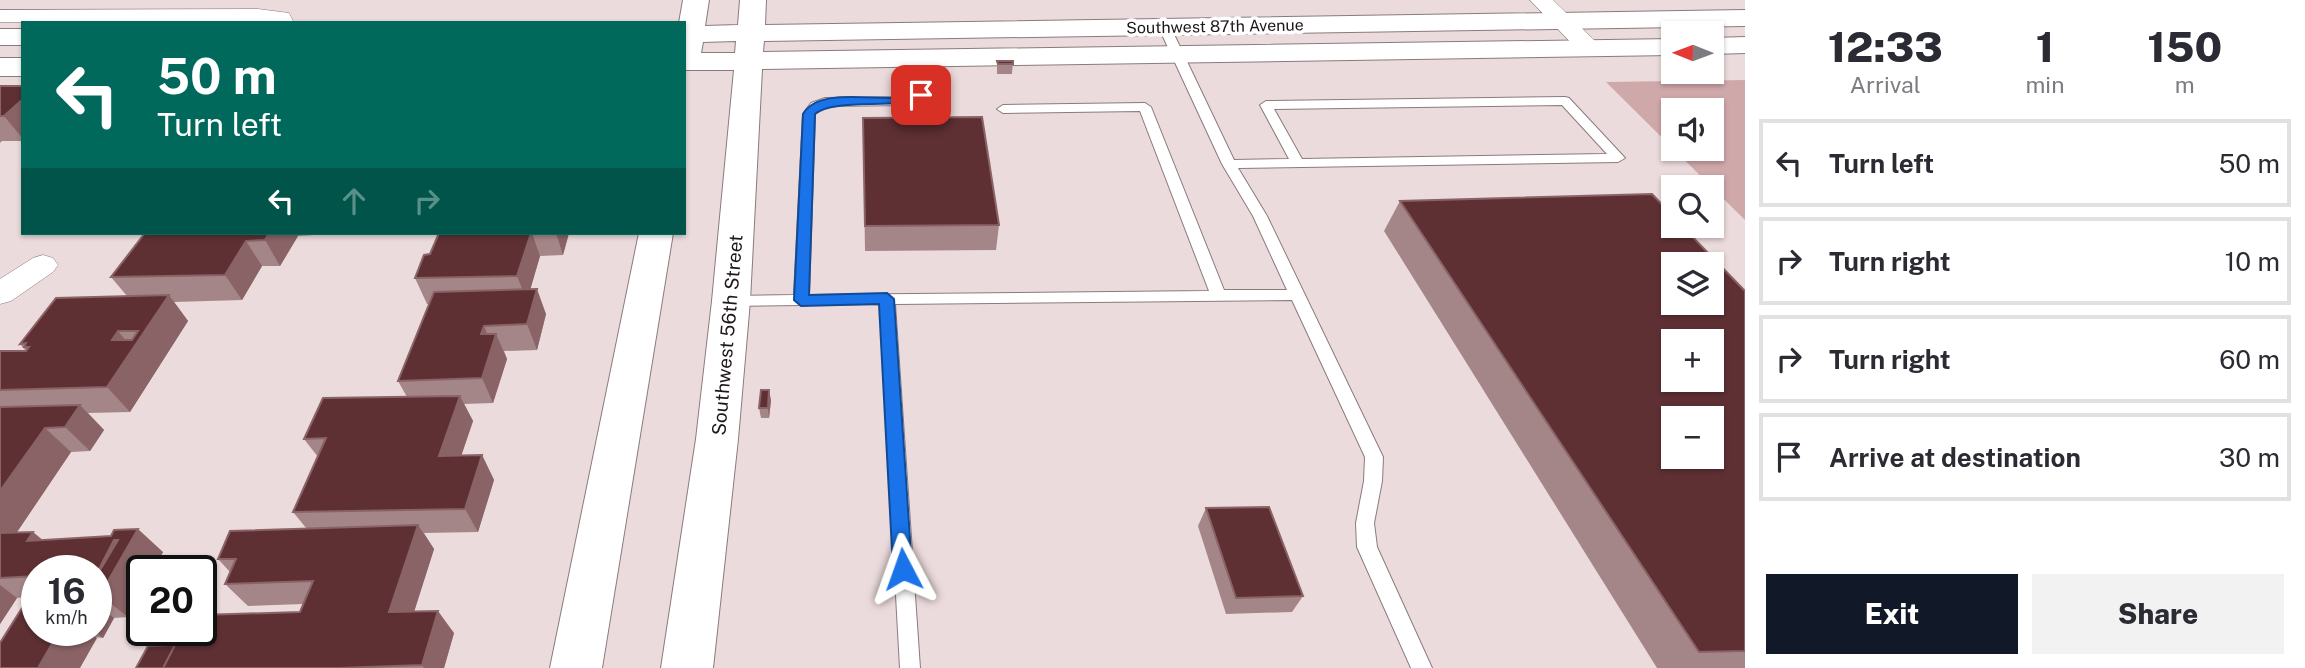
<!DOCTYPE html>
<meta charset="utf-8">
<style>
body{margin:0;font-family:"Public Sans",sans-serif;background:#f2f2f3;color:#2b2b33;height:100vh;display:flex;flex-direction:column;font-size:26px;white-space:nowrap}
*{box-sizing:border-box;margin:0}
p{font-size:23px;color:#7c7c81}
.icon{flex:none;width:38px;height:38px;fill:none;stroke:currentColor;stroke-width:2;stroke-linecap:round;stroke-linejoin:round}
.map{position:relative;flex:1;overflow:hidden}
.panel{display:flex;flex-direction:column;background:#fff;width:560px}
.panel>*{flex:none}
.banner{position:absolute;left:21px;top:21px;width:665px;height:214px;border-radius:0px;box-shadow:0 2px 5px #0004;background:#00695c;color:#fff;overflow:hidden}
.needle{width:46px;rotate:271deg}
.buttons{position:absolute;left:1661px;top:21px;display:grid;gap:14px}
.buttons a{display:grid;place-items:center;width:63px;height:63px;border-radius:0px;background:#fff;box-shadow:0 2px 5px #0004;font-size:35px}
.speed{position:absolute;left:21px;top:555px;display:flex;gap:14px;font-size:35px;font-weight:700;text-align:center}
.speed>*{display:grid;place-content:center;width:91px;height:91px;border-radius:50%;background:#fff;box-shadow:0 2px 5px #0004;line-height:1}
.speed small{font-size:18px;font-weight:400}
.speed .limit{border:4px solid #111;border-radius:10px;background:#fff;color:#111}
.pin{position:absolute;display:grid;place-items:center;width:60px;height:60px;color:#fff;margin:-30px;border-radius:14px;box-shadow:0 4px 10px #0006}
.me{position:absolute;width:77px;margin:-38px;rotate:356deg;stroke-linejoin:round;filter:drop-shadow(0 0 5px #0008)}
.turn{display:flex;align-items:center;gap:24px;height:147px;padding:0 21px;font-size:32px}
.turn .icon{width:91px;height:91px;stroke-width:2.5}
.turn b{display:block;font-size:49px;line-height:60px}
.lanes{display:flex;align-items:center;height:66px;padding:0 21px;background:#0003;justify-content:center;gap:35px;direction:ltr}
.lanes .off{opacity:.35}
.eta{display:flex;justify-content:space-evenly;align-items:center;height:119px;text-align:center}
.eta b{font-size:42px;font-weight:800;line-height:49px}
.cta{display:flex;gap:14px;margin-top:auto;padding:14px 21px}
.cta a{flex:1;height:80px;border-radius:0px;background:#111827;color:#fff;font-size:28px;font-weight:800;line-height:80px;text-align:center}
.cta a+a{background:#f2f2f3;color:#2b2b33}
ul{padding:0;list-style:none}
li{display:flex;align-items:center;gap:21px;height:88px;margin:0 14px 10px;padding:0 7px;border:4px solid #e1e1e2;border-radius:0px}
li div{flex:1}
li b{display:block;font-size:26px}
li em{font-style:normal}
main{display:flex;flex:1;min-height:0}
.map>svg:first-child{display:block}
.green{fill:#cfa8aa;fill-rule:evenodd}
.lines{fill:none;stroke-linecap:round;stroke-linejoin:round}
.lane-casing{stroke:#8a7b7c;stroke-width:2}
.street-casing{stroke:#8a7b7c;stroke-width:1}
.secondary-casing{stroke:#8a7b7c;stroke-width:2}
.lane{fill:#fff;fill-rule:evenodd}
.street{fill:#fff;fill-rule:evenodd}
.secondary{fill:#fff;fill-rule:evenodd}
.wall{fill:#a58688}
.shaded-wall{fill:#896366}
.building{fill:#5e3034;stroke:#896366;stroke-width:2;fill-rule:evenodd}
.route{fill:#1a73e8;stroke:#114b97;stroke-width:2}
.labels{text-anchor:middle;stroke-width:7;stroke-linejoin:round;paint-order:stroke}
.far-street-label{font-size:16px;fill:#1d1718;stroke:#fff}
.street-label{font-size:19px;fill:#1d1718;stroke:#fff}
</style>
<main>
<div class="map">
<svg width="1745" height="668" viewBox="0 0 1745 668">
<rect width="100%" height="100%" fill="#ecdbdc"/>
<path class="green" d="M1745 80V220L1606 82ZM1712 110V149H1673V110Z"/>
<g class="lines">
<g class="lane-casing">
<path id="lane" d="M1165 25 1171 28 1234 160 1289 159 1260 105 1266 101 1565 97 1569 98 1625 158 1618 162 1238 168 1267 216 1383 457 1382 481 1374 523 1377 547 1432 668H1411L1357 547 1356 523 1364 481 1365 457 1292 300 895 304 920 668H900L880 304 731 306 723 301 731 296 794 295 803 114 811 103 825 98 904 97 916 93 918 88 914 59 920 56 926 59 930 88 925 98 906 105 827 106 819 109 815 114 809 295 1209 291 1140 111 1003 113 997 109 1003 105 1145 103 1151 107 1224 290H1287L1253 216 1222 164 1159 28ZM1562 105 1607 154 1302 159 1274 109Z"/>
</g>
<g class="street-casing">
<g id="street">
<polygon points="1530,0 1553,0 1597,43 1600,48 1597,53 1581,53"/>
<polygon points="258,9 289,13 294,23 0,22 0,10"/>
<polygon points="43,255 53,258 58,265 53,272 11,301 0,304 0,279 33,258"/>
</g>
</g>
<g class="secondary-casing">
<g id="secondary">
<path d="M683 0H709L705 26 738 25 740 0H766L765 25 1745 10V26L764 41 763 52 1673 39V55L762 69 750 301 738 439 713 668H661L696 439 712 301 734 70H684V23H679ZM736 41 735 53H701L703 42Z"/>
<rect x="0" y="29" width="23" height="16"/>
<polygon points="1745,37 1745,53 1712,54 1712,38"/>
<rect x="0" y="58" width="23" height="18"/>
<polygon points="639,233 673,233 602,668 550,668"/>
</g>
</g>
<use href="#lane" class="lane"/>
<use href="#street" class="street"/>
<use href="#secondary" class="secondary"/>
</g>
<g class="wall">
<polygon points="997,61 1013,61 1012,74 997,74"/>
<polygon points="0,86 23,86 23,141 2,141 0,143"/>
<polygon points="863,118 999,225 996,250 865,251"/>
<polygon points="1400,201 1745,291 1745,668 1657,668 1384,231"/>
<polygon points="145,233 315,233 314,235 298,236 280,266 262,266 242,300 174,302 188,321 130,412 88,413 104,430 90,451 71,452 17,532 43,540 111,536 163,552 153,570 142,570 142,591 128,617 114,618 103,638 37,630 96,630 96,570 37,570 37,600 29,601 24,597 17,598 0,624 0,351 26,351 20,344 127,296 111,277"/>
<polygon points="439,233 569,233 563,255 540,256 530,289 546,314 537,350 504,351 507,359 493,403 464,404 473,421 461,456 482,455 494,480 478,532 424,533 434,549 414,612 454,633 444,668 136,668 175,645 300,612 303,604 248,606 225,584 230,572 218,559 307,529 293,512 318,457 304,439 407,397 398,381 429,304 427,304 415,278 430,254"/>
<polygon points="771,400 769,418 761,418 759,408"/>
<polygon points="1206,508 1303,596 1292,612 1226,614 1198,526"/>
</g>
<g class="shaded-wall">
<polygon points="23,99 23,139 4,116"/>
<polygon points="269,233 296,233 298,236 280,266 265,240"/>
<polygon points="531,233 532,233 540,256 527,301 517,276"/>
<polygon points="556,233 569,233 563,255"/>
<polygon points="246,241 262,266 242,300 225,275"/>
<polygon points="537,289 546,314 537,350 527,324"/>
<polygon points="169,295 188,321 130,412 107,387 112,340 118,331 133,349"/>
<polygon points="484,326 492,346 496,334 507,359 493,403 482,378 481,334"/>
<polygon points="769,390 771,400 769,418 768,408"/>
<polygon points="460,396 473,421 453,480 439,456"/>
<polygon points="80,405 104,430 90,451 65,427"/>
<polygon points="45,428 71,452 11,541 0,533 0,491"/>
<polygon points="482,455 494,480 478,532 465,509"/>
<polygon points="418,525 434,549 407,634 389,612"/>
<polygon points="138,529 163,552 153,570 142,570 142,591 128,617 100,595 108,582 97,573 114,540 126,551"/>
<polygon points="33,532 61,555 27,541"/>
<polygon points="0,585 17,598 0,624"/>
<polygon points="96,604 114,618 103,638 93,630 96,630"/>
<polygon points="438,611 454,633 444,668 424,668 422,665"/>
<polygon points="60,630 86,630 97,638 80,668 38,668"/>
</g>
<g class="building">
<polygon points="997,61 1013,61 1013,64 998,64"/>
<polygon points="0,86 23,86 23,99 4,116 0,116"/>
<polygon points="982,117 999,225 865,226 863,118"/>
<path d="M1652 194 1673 216V226H1682L1745 291V651L1699 652 1400 201ZM1673 264H1712V303H1673ZM1673 341H1712V380H1673ZM1673 418H1712V457H1673Z"/>
<polygon points="145,233 269,233 265,240 246,241 225,275 111,277"/>
<polygon points="439,233 531,233 517,276 415,278 424,255 430,254"/>
<polygon points="537,289 527,324 484,326 481,334 496,334 482,378 398,381 434,292"/>
<path d="M169 295 107 387 0 390V351H26L29 347H24L26 343 20 344 56 298ZM118 331H138L132 340H112Z"/>
<polygon points="761,390 769,390 768,408 759,408"/>
<polygon points="460,396 439,456 482,455 465,509 293,512 326,438 304,439 323,398"/>
<polygon points="80,405 65,427 45,428 0,491 0,407"/>
<polygon points="1269,507 1303,596 1236,598 1206,508"/>
<polygon points="418,525 389,612 438,611 422,665 339,668 163,668 182,630 201,630 201,615 300,612 313,581 225,584 236,559 218,559 230,531"/>
<polygon points="138,529 100,595 96,595 96,577 118,540 114,540 97,573 96,570 37,570 37,576 0,578 0,533 33,532 27,541 111,536 114,530"/>
<polygon points="37,607 37,630 60,630 38,668 0,668 0,643 22,608"/>
<polygon points="175,645 163,668 136,668 148,646"/>
</g>
<path class="route" d="M921 92 925 93V98C895 109 833 98 815 114L809 295 887 293 894 299 912 569 910 576 903 578 896 576 893 569 879 304 801 306 794 300 803 114C819 86 877 102 905 97 910 96 916 93 921 92Z"/>
<g class="labels">
<g class="far-street-label">
<text transform="translate(1215 26) rotate(-1)" y="6">Southwest 87th Avenue</text>
</g>
<g class="street-label">
<text transform="translate(727 335) rotate(-85)" y="7">Southwest 56th Street</text>
</g>
</g>
</svg>
<div class="buttons">
<a><svg class="needle" viewBox="-14 -14 28 28"><path d="M0-13l5 13h-10z" fill="#e53935"/><path d="M0 13l5-13h-10z" fill="#7c7c81"/></svg></a>
<a><svg class="icon" aria-label="sound" viewBox="0 0 24 24"><path d="M4 9h4l5-4v14l-5-4H4zM17 9q2 3 0 6"/></svg></a>
<a><svg class="icon" aria-label="search" viewBox="0 0 24 24"><circle cx="10" cy="10" r="6"/><path d="M15 15l6 6"/></svg></a>
<a><svg class="icon" aria-label="layers" viewBox="0 0 24 24"><path d="M12 4l9 5-9 5-9-5zM3 14l9 5 9-5"/></svg></a>
<a>+</a>
<a>−</a>
</div>
<div class="speed"><div>16<small>km/h</small></div><div class="limit">20</div></div>
<div class="pin" style="left:921px;top:95px;background:#d93025"><svg class="icon" aria-label="arrive" viewBox="0 0 24 24"><path d="M6 21V4h12l-3 4 3 4H6"/></svg></div>
<svg class="me" style="left:903px;top:569px" viewBox="-20 -20 40 40"><path d="M0-17L14 15 0 8-14 15z" fill="#1a73e8" stroke="#fff" stroke-width="4"/></svg>
<div class="banner">
<div class="turn"><svg class="icon" aria-label="left" viewBox="0 0 24 24"><path d="M17 20v-9H6M10 6l-5 5 5 5"/></svg><div><b>50 m</b>Turn left</div></div>
<div class="lanes"><svg class="icon" aria-label="left" viewBox="0 0 24 24"><path d="M17 20v-9H6M10 6l-5 5 5 5"/></svg><svg class="icon off" aria-label="ahead" viewBox="0 0 24 24"><path d="M12 20V5M6 11l6-6 6 6"/></svg><svg class="icon off" aria-label="right" viewBox="0 0 24 24"><path d="M7 20v-9h11M14 6l5 5-5 5"/></svg></div>
</div>
</div>
<section class="panel">
<div class="eta">
<div><b>12:33</b><p>Arrival</p></div>
<div><b>1</b><p>min</p></div>
<div><b>150</b><p>m</p></div>
</div>
<ul>
<li><svg class="icon" aria-label="left" viewBox="0 0 24 24"><path d="M17 20v-9H6M10 6l-5 5 5 5"/></svg><div><b>Turn left</b></div><em>50 m</em></li>
<li><svg class="icon" aria-label="right" viewBox="0 0 24 24"><path d="M7 20v-9h11M14 6l5 5-5 5"/></svg><div><b>Turn right</b></div><em>10 m</em></li>
<li><svg class="icon" aria-label="right" viewBox="0 0 24 24"><path d="M7 20v-9h11M14 6l5 5-5 5"/></svg><div><b>Turn right</b></div><em>60 m</em></li>
<li><svg class="icon" aria-label="arrive" viewBox="0 0 24 24"><path d="M6 21V4h12l-3 4 3 4H6"/></svg><div><b>Arrive at destination</b></div><em>30 m</em></li>
</ul>
<div class="cta"><a>Exit</a><a>Share</a></div>
</section>
</main>
